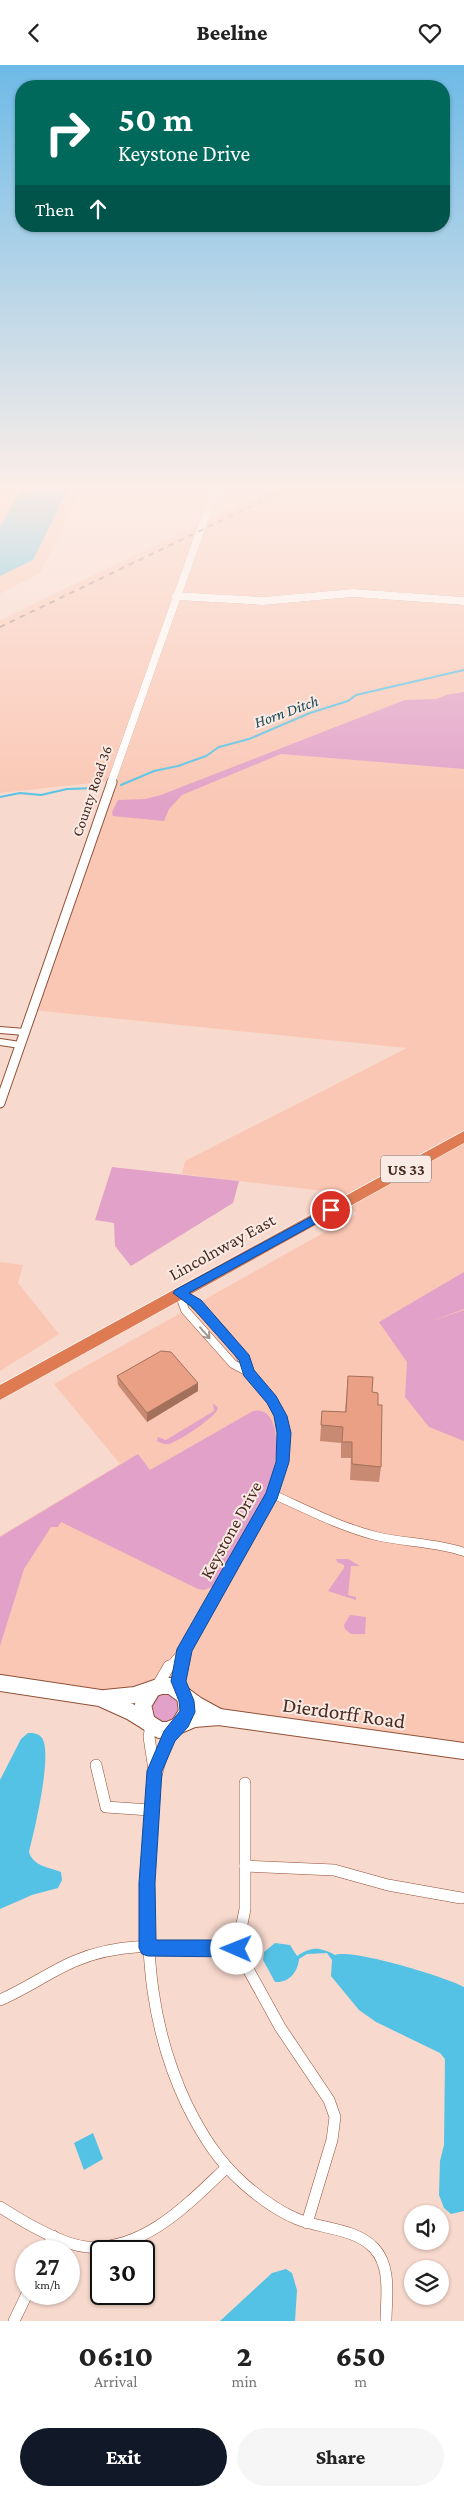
<!DOCTYPE html>
<style>
body{margin:0;font-family:"Crimson Pro",serif;background:#f6f6f6;color:#222;height:100vh;display:flex;flex-direction:column;font-size:19px;white-space:nowrap}
*{box-sizing:border-box;margin:0}
p{font-size:16px;color:#767676}
.icon{flex:none;width:28px;height:28px;fill:none;stroke:currentColor;stroke-width:2;stroke-linecap:round;stroke-linejoin:round}
.map{position:relative;height:2256px;overflow:hidden}
.sheet{display:flex;flex-direction:column;background:#fff;flex:1}
.sheet>*{flex:none}
.top-card{position:absolute;left:15px;top:15px;width:435px;height:152px;border-radius:20px;box-shadow:0 1px 4px #0004;background:#00695c;color:#fff;overflow:hidden}
.fabs{position:absolute;left:404px;top:2140px;display:grid;gap:10px}
.fabs a{display:grid;place-items:center;width:45px;height:45px;border-radius:50%;background:#fff;box-shadow:0 1px 4px #0004;font-size:25px}
.speed{position:absolute;left:15px;top:2175px;display:flex;gap:10px;font-size:25px;font-weight:700;text-align:center}
.speed>*{display:grid;place-content:center;width:65px;height:65px;border-radius:50%;background:#fff;box-shadow:0 1px 4px #0004;line-height:1}
.speed small{font-size:12px;font-weight:400}
.speed .limit{border:2px solid #111;border-radius:8px;background:#fff;color:#111}
.pin{position:absolute;display:grid;place-items:center;width:42px;height:42px;color:#fff;margin:-21px;border:2px solid #fff;border-radius:50%;box-shadow:0 1px 5px #0007}
.me{position:absolute;width:55px;margin:-28px;rotate:271deg;stroke-linejoin:round;filter:drop-shadow(0 0 4px #0008)}
.turn{display:flex;align-items:center;gap:18px;height:105px;padding:0 20px;font-size:22px}
.turn .icon{width:65px;height:65px;stroke-width:2.5}
.turn b{display:block;font-size:35px;line-height:42px}
.then{display:flex;align-items:center;height:48px;padding:0 20px;background:#0003;gap:10px;font-size:19px}
.eta{display:flex;justify-content:space-evenly;align-items:center;height:85px;text-align:center}
.eta b{font-size:30px;font-weight:800;line-height:35px}
.cta{display:flex;gap:10px;margin-top:auto;padding:10px 20px}
.cta a{flex:1;height:58px;border-radius:30px;background:#111827;color:#fff;font-size:20px;font-weight:800;line-height:58px;text-align:center}
.cta a+a{background:#f6f6f6;color:#222}
header{display:flex;justify-content:space-between;align-items:center;height:65px;padding:0 20px;background:#fff;font-size:22px;font-weight:800}
.map>svg:first-child{display:block}
.built{fill:#fac7b4}
.green{fill:#e1a1c8}
.water{fill:#54c2e5}
.lines{fill:none;stroke-linecap:round;stroke-linejoin:round}
.stream{stroke:#54c2e5;stroke-width:2}
.street-far2-casing{stroke:#915036;stroke-width:8}
.street-far1-casing{stroke:#915036;stroke-width:9}
.street-casing{stroke:#915036;stroke-width:12}
.secondary-far2-casing{stroke:#915036;stroke-width:8}
.secondary-far1-casing{stroke:#915036;stroke-width:11}
.secondary-casing{stroke:#915036;stroke-width:18}
.highway-casing{stroke:#fff;stroke-width:1}
.street-far2{stroke:#fff;stroke-width:6}
.street-far1{stroke:#fff;stroke-width:8}
.street{stroke:#fff;stroke-width:11}
.secondary-far2{stroke:#fff;stroke-width:8}
.secondary-far1{stroke:#fff;stroke-width:9}
.secondary{stroke:#fff;stroke-width:16}
.highway{fill:#de7b53;fill-rule:evenodd}
.rail{stroke:#a7897e;stroke-width:2;stroke-dasharray:5.5 5.5;stroke-linecap:butt}
.wall{fill:#c88a72}
.shaded-wall{fill:#a3705c}
.building{fill:#e9a084;stroke:#a3705c}
.oneway{stroke:#a49590}
.route{fill:#1a73e8;stroke:#114b97}
.labels{text-anchor:middle;stroke-width:4;stroke-linejoin:round;paint-order:stroke}
.far-street-label{font-size:15px;fill:#482b20;stroke:#faeae4}
.far-water-label{font-size:16px;font-style:italic;fill:#1a4958;stroke:#faeae4}
.shield{fill:#faeae4;stroke:#7d645b;stroke-width:1}
.shield-label{font-size:16px;font-weight:bold;fill:#482b20}
.street-label{font-size:18px;fill:#482b20;stroke:#faeae4}
.near-street-label{font-size:21px;fill:#482b20;stroke:#faeae4}
</style>
<header><svg class="icon" aria-label="back" viewBox="0 0 24 24"><path d="M15 5l-7 7 7 7"/></svg>Beeline<svg class="icon" aria-label="heart" viewBox="0 0 24 24"><path d="M12 20l-8-8c-3-5 5-10 8-4 3-6 11-1 8 4z"/></svg></header>
<div class="map">
<svg width="464" height="2256" viewBox="0 0 464 2256">
<rect width="100%" height="100%" fill="#f8d9cd"/>
<g class="built">
<polygon points="0,424 82,424 40,508 0,529"/>
<polygon points="274,424 464,424 464,1681 225,1646 135,1630 0,1613 0,1471 120,1399 54,1319 357,1149 332,1127 182,1109 185,1096 407,983 32,945 111,716 0,728 0,555 198,460 194,473 203,470 207,456"/>
<polygon points="0,1197 23,1200 18,1218 59,1269 0,1306"/>
</g>
<g class="green">
<polygon points="464,627 464,704 281,689 182,730 169,744 164,756 113,751 112,747 118,735 145,734 161,730 405,635 437,634 446,630"/>
<polygon points="112,1102 239,1116 233,1138 131,1201 115,1181 114,1158 95,1155"/>
<polygon points="464,1207 464,1244 429,1257 464,1245 464,1376 429,1362 405,1332 407,1297 379,1257"/>
<path d="M213 1338 218 1343C216 1352 179 1376 169 1379 165 1380 161 1378 157 1376L158 1372 166 1375 214 1346Z"/>
<path d="M253 1346C264 1344 270 1350 273 1359 291 1408 238 1479 214 1521L204 1525 198 1524 61 1457 58 1462H51L24 1504 0 1581V1472L138 1389 150 1405Z"/>
<polygon points="336,1494 348,1494 360,1501 351,1501 348,1530 356,1532 356,1535 328,1526 344,1503 344,1500 337,1497"/>
<polygon points="350,1550 366,1552 365,1569 351,1569 345,1564 344,1560"/>
<polygon points="161,1625 182,1634 179,1656 156,1659 147,1637"/>
</g>
<g class="water">
<polygon points="21,424 68,424 33,495 0,511 0,462"/>
<path d="M28 1668C34 1668 38 1668 42 1673 53 1689 34 1767 29 1787 33 1801 48 1802 61 1807L62 1815 58 1823 32 1830 0 1844V1715L21 1674Z"/>
<path d="M275 1878 290 1880 297 1891C312 1881 320 1882 335 1890 350 1883 447 1912 464 1922V2146L451 2149 444 2143 439 2130 440 2096 444 2080 445 1994 440 1988 376 1957 359 1945 331 1911 332 1895 327 1888 307 1889 299 1894C298 1907 289 1918 275 1917L263 1895 264 1887Z"/>
<polygon points="93,2068 103,2094 84,2105 74,2078"/>
<polygon points="286,2204 292,2208 297,2225 295,2256 220,2256 272,2208"/>
</g>
<g class="lines">
<g class="stream">
<polyline points="121,720 154,706 178,701 206,691 219,682 249,674 310,648 348,636 356,630 464,605"/>
<polyline points="0,732 20,728 41,730 67,724 96,723"/>
</g>
<g class="street-far2-casing">
<g id="street-far2">
<polyline points="0,965 25,967"/>
<polyline points="0,977 20,980"/>
</g>
</g>
<g class="street-far1-casing">
<g id="street-far1">
<polyline points="179,1228 185,1245 233,1299 248,1307 271,1334 280,1351 284,1368 283,1397 272,1429 185,1584 182,1602"/>
<path d="M179 1228C208 1248 235 1274 248 1307"/>
<path d="M272 1429C306 1444 340 1462 376 1471 405 1478 435 1477 464 1487"/>
<polyline points="169,1602 183,1586"/>
</g>
</g>
<g class="street-casing">
<g id="street">
<polyline points="182,1601 179,1616 182,1626"/>
<polyline points="158,1620 169,1601"/>
<polyline points="151,1660 149,1672 154,1705"/>
<path d="M174 1665C149 1708 149 1755 148 1804 146 1889 150 1962 187 2040 202 2070 218 2096 244 2119 260 2133 278 2146 297 2154 322 2164 355 2163 374 2183 392 2202 386 2233 386 2256"/>
<polyline points="96,1700 106,1742 150,1745"/>
<polyline points="245,1801 334,1805 388,1820 461,1833"/>
<polyline points="237,1884 245,1844 245,1718"/>
<path d="M0 1935C26 1924 49 1907 75 1896 125 1874 183 1882 237 1884L280 1962 329 2035 335 2052 332 2075 307 2158"/>
<path d="M0 2142C22 2156 61 2180 87 2182 144 2186 188 2139 226 2103"/>
<polyline points="46,2186 53,2171"/>
<polyline points="14,2256 27,2229"/>
</g>
</g>
<g class="secondary-far2-casing">
<g id="secondary-far2">
<polyline points="176,531 263,536 353,528 464,536"/>
<polyline points="111,718 215,424"/>
</g>
</g>
<g class="secondary-far1-casing">
<polyline id="secondary-far1" points="0,1038 112,717"/>
</g>
<g class="secondary-casing">
<g id="secondary">
<polyline points="0,1618 100,1633 131,1647 160,1665 168,1665 194,1654 219,1652 464,1686"/>
<polyline points="105,1633 135,1630 161,1621 171,1621 197,1640 219,1652"/>
<polyline points="147,1657 143,1640 152,1625"/>
<polyline points="179,1660 187,1647 185,1631"/>
</g>
</g>
<g class="highway-casing">
<polygon id="highway" points="464,1066 464,1078 0,1335 0,1320"/>
</g>
<use href="#street-far2" class="street-far2"/>
<use href="#street-far1" class="street-far1"/>
<use href="#street" class="street"/>
<use href="#secondary-far2" class="secondary-far2"/>
<use href="#secondary-far1" class="secondary-far1"/>
<use href="#secondary" class="secondary"/>
<use href="#highway" class="highway"/>
<polyline class="rail" points="0,562 287,424"/>
</g>
<g class="wall">
<polygon points="117,1311 198,1326 147,1357 118,1320"/>
<polygon points="348,1311 372,1327 378,1340 381,1402 379,1417 350,1415 351,1393 341,1393 341,1378 320,1376 322,1346 345,1347"/>
</g>
<polygon class="shaded-wall" points="198,1318 198,1326 147,1357 147,1348"/>
<g class="building">
<polygon points="161,1286 171,1287 198,1318 147,1348 117,1311"/>
<polygon points="348,1311 373,1312 372,1327 378,1328 378,1340 382,1340 381,1402 352,1399 352,1377 342,1377 343,1362 321,1360 322,1346 346,1347"/>
</g>
<defs><path id="oneway-shaft" d="M-6 0H5M1.5-3L5.5 0L1.5 3" fill="none" stroke-width="1.6" stroke-linecap="round" stroke-linejoin="round" transform="scale(1.25)"/></defs>
<use class="oneway" href="#oneway-shaft" transform="translate(205 1268) rotate(49)"/>
<linearGradient id="sky" x2="0" y2="1"><stop stop-color="#6dbae7"/><stop offset="0.57" stop-color="#fceee8"/><stop offset="1" stop-color="#fceee8" stop-opacity="0"/></linearGradient>
<rect width="464" height="740" fill="url(#sky)"/>
<polygon class="route" points="331,1141 335,1142 335,1148 189,1228 201,1235 249,1290 254,1305 276,1331 287,1351 291,1368 289,1397 277,1434 192,1586 186,1616 194,1636 195,1647 188,1662 175,1676 162,1706 155,1818 156,1875 237,1875 243,1878 246,1884 243,1889 237,1892 148,1891 142,1889 139,1883 139,1818 147,1706 164,1666 180,1646 179,1636 171,1616 177,1584 266,1428 276,1397 277,1368 274,1351 267,1338 244,1311 239,1295 192,1242 173,1228 175,1225"/>
<g class="labels">
<g class="far-street-label">
<text transform="translate(92 726) rotate(-71)" y="5">County Road 36</text>
</g>
<g class="far-water-label">
<text transform="translate(286 646) rotate(-20)" y="6">Horn Ditch</text>
</g>
<rect class="shield" x="381" y="1090.5" width="50" height="27" rx="4"/>
<g class="shield-label">
<text x="406" y="1110">US 33</text>
</g>
<g class="street-label">
<text transform="translate(222 1182) rotate(-29)" y="6">Lincolnway East</text>
<text transform="translate(231 1465) rotate(-61)" y="6">Keystone Drive</text>
</g>
<g class="near-street-label">
<text transform="translate(344 1648) rotate(8)" y="7">Dierdorff Road</text>
</g>
</g>
</svg>
<div class="fabs">
<a><svg class="icon" aria-label="sound" viewBox="0 0 24 24"><path d="M4 9h4l5-4v14l-5-4H4zM17 9q2 3 0 6"/></svg></a>
<a><svg class="icon" aria-label="layers" viewBox="0 0 24 24"><path d="M12 4l9 5-9 5-9-5zM3 14l9 5 9-5"/></svg></a>
</div>
<div class="speed"><div>27<small>km/h</small></div><div class="limit">30</div></div>
<div class="pin" style="left:331px;top:1145px;background:#d93025"><svg class="icon" aria-label="arrive" viewBox="0 0 24 24"><path d="M6 21V4h12l-3 4 3 4H6"/></svg></div>
<svg class="me" style="left:237px;top:1884px" viewBox="-20 -20 40 40"><circle r="19" fill="#fff"/><path d="M0-13L10 11 0 6-10 11z" fill="#1a73e8"/></svg>
<div class="top-card">
<div class="turn"><svg class="icon" aria-label="right" viewBox="0 0 24 24"><path d="M7 20v-9h11M14 6l5 5-5 5"/></svg><div><b>50 m</b>Keystone Drive</div></div>
<div class="then">Then<svg class="icon" aria-label="ahead" viewBox="0 0 24 24"><path d="M12 20V5M6 11l6-6 6 6"/></svg></div>
</div>
</div>
<section class="sheet">
<div class="eta">
<div><b>06:10</b><p>Arrival</p></div>
<div><b>2</b><p>min</p></div>
<div><b>650</b><p>m</p></div>
</div>
<div class="cta"><a>Exit</a><a>Share</a></div>
</section>
